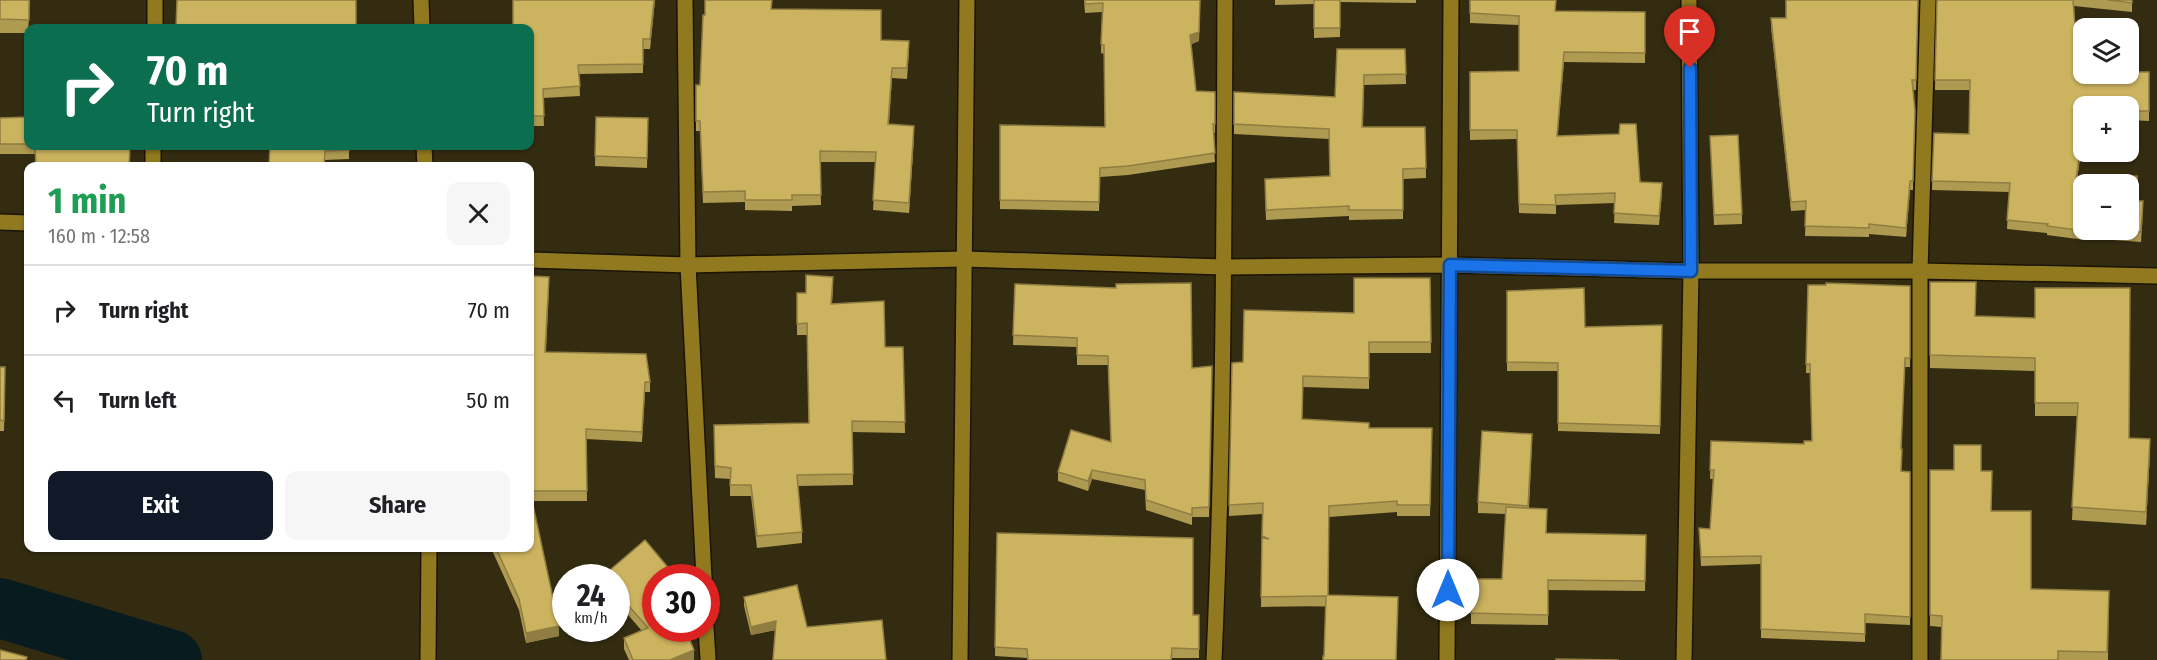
<!DOCTYPE html>
<meta charset="utf-8">
<style>
body{margin:0;font-family:"Fira Sans Condensed",sans-serif;background:#f6f6f6;color:#202124;height:100vh;display:flex;flex-direction:column;font-size:22px;white-space:nowrap}
*{box-sizing:border-box;margin:0}
p{font-size:20px;color:#757577}
.icon{flex:none;width:33px;height:33px;fill:none;stroke:currentColor;stroke-width:2;stroke-linecap:round;stroke-linejoin:round}
.map{position:relative;flex:1;overflow:hidden}
.sheet{position:absolute;left:24px;top:162px;width:510px;height:390px;display:flex;flex-direction:column;background:#fff;border-radius:12px;box-shadow:0 2px 4px #0004}
.sheet>*{flex:none}
.guide{position:absolute;left:24px;top:24px;width:510px;height:126px;border-radius:12px;box-shadow:0 2px 4px #0004;background:#0b6e4f;color:#fff;overflow:hidden}
.controls{position:absolute;left:2073px;top:18px;display:grid;gap:12px}
.controls a{display:grid;place-items:center;width:66px;height:66px;border-radius:12px;background:#fff;box-shadow:0 2px 4px #0004;font-size:30px}
.speed{position:absolute;left:552px;top:564px;display:flex;gap:12px;font-size:30px;font-weight:700;text-align:center}
.speed>*{display:grid;place-content:center;width:78px;height:78px;border-radius:50%;background:#fff;box-shadow:0 2px 4px #0004;line-height:1}
.speed small{font-size:15px;font-weight:400}
.speed .limit{border:9px solid #d22;background:#fff;color:#111}
.pin{position:absolute;display:grid;place-items:center;width:51px;height:51px;color:#fff;margin:-62px -26px;border-radius:50% 50% 50% 0;rotate:-45deg;box-shadow:0 0 6px #0007}
.pin .icon{rotate:45deg}
.me{position:absolute;width:66px;margin:-33px;rotate:0deg;stroke-linejoin:round;filter:drop-shadow(0 0 4px #0008)}
.turn{display:flex;align-items:center;gap:21px;height:126px;padding:0 24px;font-size:27px}
.turn .icon{width:78px;height:78px;stroke-width:2.5}
.turn b{display:block;font-size:42px;line-height:51px}
.round{display:grid;place-items:center;flex:none;width:63px;height:63px;border-radius:12px;background:#f6f6f6}
.overview{display:flex;align-items:center;justify-content:space-between;height:102px;padding:0 24px}
h1{font-size:36px;font-weight:700;line-height:45px;color:#1e9e55}
.cta{display:flex;gap:12px;margin-top:auto;padding:12px 24px}
.cta a{flex:1;height:69px;border-radius:12px;background:#111827;color:#fff;font-size:24px;font-weight:700;line-height:69px;text-align:center}
.cta a+a{background:#f6f6f6;color:#202124}
ul{padding:0;list-style:none}
li{display:flex;align-items:center;gap:18px;height:90px;padding:0 24px;border-top:2px solid #e0e0e0}
li div{flex:1}
li b{display:block;font-size:22px}
li em{font-style:normal}
.map>svg:first-child{display:block}
.lines{fill:none;stroke-linecap:round;stroke-linejoin:round}
.river{stroke:#081c20;stroke-width:60}
.minor-casing{stroke:#1b1400;stroke-width:18}
.minor{stroke:#91791f;stroke-width:15}
.wall{fill:#af9a52}
.shaded-wall{fill:#8f7d42}
.building{fill:#ccb35f;stroke:#8f7d42;stroke-width:1.5}
.route-casing{stroke:#114b97;stroke-width:15}
.route{stroke:#1a73e8;stroke-width:10}
</style>
<div class="map">
<svg width="2157" height="660" viewBox="0 0 2157 660">
<rect width="100%" height="100%" fill="#342c11"/>
<g class="lines">
<polyline class="river" points="0,608 172,660"/>
<g class="minor-casing">
<g id="minor">
<polyline points="421,0 422,28"/>
<polyline points="685,0 688,265 704,578"/>
<polyline points="155,28 155,0"/>
<polyline points="424,146 425,166"/>
<polyline points="153,166 153,146"/>
<polyline points="0,222 28,223"/>
<polyline points="530,260 688,265 964,259 1224,267 1450,265 1691,271 1920,271 2157,276"/>
<polyline points="706,628 708,659"/>
<polyline points="428,660 429,548"/>
<polyline points="960,660 967,0"/>
<path d="M1214 660C1224 440 1224 220 1225 0"/>
<polyline points="1447,660 1451,0"/>
<polyline points="1684,660 1691,271 1689,0"/>
<polyline points="1920,660 1920,271 1928,0"/>
</g>
</g>
<use href="#minor" class="minor"/>
</g>
<g class="wall">
<polygon points="0,0 30,0 28,33 0,33"/>
<polygon points="655,0 650,49 643,49 643,73 579,74 580,96 543,98 544,126 530,126 530,28"/>
<polygon points="1084,0 1200,0 1199,41 1191,44 1196,91 1215,92 1215,133 1213,133 1215,162 1128,175 1100,177 1099,211 1000,209 1000,125 1105,127 1104,54 1101,53 1102,12 1085,13"/>
<polygon points="1275,0 1416,0 1416,3 1340,2 1340,37 1314,38 1314,4 1275,5"/>
<polygon points="1470,0 1556,11 1645,12 1645,63 1564,62 1557,136 1662,193 1659,225 1614,223 1615,203 1556,205 1556,214 1519,213 1517,139 1470,140 1470,72 1519,71 1519,25 1470,23"/>
<polygon points="1918,0 1916,90 1913,90 1913,190 1910,190 1906,237 1869,234 1869,237 1805,236 1806,210 1791,211 1771,27 1771,18 1786,18"/>
<polygon points="1937,0 2132,0 2132,12 2074,6 2078,67 2084,74 2149,72 2149,121 2128,120 2128,106 2084,106 2084,133 2077,179 2138,201 2143,210 2141,242 2085,238 2085,240 2047,235 2047,233 2007,229 2009,192 1932,190 1934,133 1969,134 1970,90 1935,90"/>
<polygon points="772,9 881,40 909,52 907,79 892,78 889,124 914,137 909,213 873,210 876,162 820,162 821,205 792,206 792,211 745,210 745,202 703,203 700,131 696,131 696,85 700,85 705,15"/>
<polygon points="1337,49 1405,49 1406,84 1364,85 1363,127 1425,127 1426,178 1403,179 1403,219 1349,220 1349,216 1266,220 1265,189 1330,176 1329,139 1234,134 1234,92 1335,97"/>
<polygon points="28,117 28,146 130,146 129,166 35,166 35,154 0,154 0,118"/>
<polygon points="596,117 648,118 647,168 595,166"/>
<polygon points="1710,136 1742,214 1742,224 1714,225"/>
<polygon points="270,146 349,146 349,159 325,160 324,166 269,166"/>
<polygon points="530,276 549,287 546,352 650,382 650,392 645,392 642,442 586,439 587,501 532,501 559,636 526,643 519,610 491,548 530,548"/>
<polygon points="1430,278 1431,353 1369,353 1369,389 1303,387 1302,419 1369,428 1432,428 1430,516 1397,516 1397,512 1329,517 1324,656 1326,606 1261,607 1262,514 1229,516 1232,363 1243,362"/>
<polygon points="1930,282 1975,316 2035,318 2129,438 2150,452 2146,525 2072,520 2077,416 2035,416 2035,371 1930,368"/>
<polygon points="1015,284 1192,368 1212,366 1209,517 1192,517 1192,525 1146,510 1145,490 1092,479 1088,491 1058,481 1058,472 1111,442 1108,365 1077,365 1077,347 1013,345"/>
<polygon points="1808,285 1910,286 1910,367 1905,367 1901,449 1902,458 1901,471 1910,472 1910,625 1865,623 1865,642 1761,638 1761,564 1701,566 1699,528 1710,529 1713,479 1710,479 1711,441 1804,444 1812,441 1810,373 1806,373"/>
<polygon points="833,288 832,304 885,347 903,347 905,433 852,432 853,485 798,486 802,532 802,543 757,548 751,496 730,496 730,479 715,478 714,436 809,423 807,335 797,335 797,293 806,293"/>
<polygon points="1507,291 1585,327 1662,325 1660,434 1558,431 1558,371 1507,371"/>
<polygon points="0,367 5,367 4,431 0,431"/>
<polygon points="1532,444 1529,508 1547,520 1546,533 1646,535 1645,591 1548,590 1548,625 1471,624 1471,613 1502,579 1506,514 1478,513 1478,502"/>
<polygon points="1930,470 1981,471 1992,511 2031,589 2109,591 2108,660 1941,660 1942,627 1930,626"/>
<polygon points="997,533 1193,615 1199,615 1199,658 1027,658 995,656"/>
<polygon points="603,576 671,578 656,578 694,660 629,660 624,649 624,638 642,631 616,601 616,578 603,578"/>
<polygon points="744,597 775,630 751,635 744,606"/>
</g>
<g class="shaded-wall">
<polygon points="654,0 655,0 650,49 650,39"/>
<polygon points="1200,0 1199,41 1190,45 1190,35"/>
<polygon points="1564,52 1564,62 1557,145 1557,136"/>
<polygon points="2083,124 2083,133 2076,189 2076,179"/>
<polygon points="914,126 914,137 909,213 909,203"/>
<polygon points="1910,181 1910,190 1906,237 1906,228"/>
<polygon points="2150,439 2150,452 2146,525 2146,512"/>
<polygon points="1092,470 1092,479 1088,491 1088,481"/>
<polygon points="671,571 671,578 663,578"/>
<polygon points="776,621 776,630 751,635 751,627"/>
<polygon points="559,626 559,636 526,643 526,633"/>
<polygon points="694,650 694,660 670,660"/>
</g>
<g class="building">
<polygon points="0,0 29,0 29,20 0,19"/>
<polygon points="177,0 356,0 356,28 176,28"/>
<polygon points="513,0 654,0 650,39 643,39 643,64 578,65 580,86 543,89 544,116 530,116 530,28 513,28"/>
<polygon points="705,0 772,0 771,9 881,10 881,40 909,41 907,68 892,68 888,124 914,126 909,203 873,200 876,152 820,151 821,195 792,195 792,200 745,200 745,191 703,192 700,121 696,121 696,85 700,85 703,15 705,15"/>
<polygon points="1085,0 1200,0 1199,32 1190,35 1196,91 1215,92 1215,124 1213,124 1215,153 1128,166 1100,168 1099,202 1000,200 1000,125 1105,127 1104,45 1101,44 1103,3 1085,4"/>
<rect x="1314" y="0" width="26" height="28"/>
<polygon points="1470,0 1556,0 1555,11 1645,12 1645,53 1564,52 1557,136 1619,134 1620,124 1636,124 1640,182 1662,183 1659,216 1614,213 1615,193 1555,195 1556,205 1519,204 1517,130 1470,130 1470,72 1519,71 1519,16 1470,13"/>
<polygon points="1786,0 1918,0 1916,80 1912,80 1915,111 1913,181 1910,181 1906,228 1869,224 1869,228 1805,226 1806,201 1791,202 1771,18 1786,18"/>
<polygon points="1937,0 2073,0 2078,67 2084,66 2084,74 2128,74 2128,72 2149,72 2149,111 2128,111 2128,106 2084,106 2084,124 2076,179 2137,176 2138,201 2143,201 2141,232 2092,230 2128,230 2128,184 2084,184 2084,230 2085,230 2085,231 2047,226 2048,224 2007,220 2010,183 1932,181 1934,133 1969,134 1970,80 1935,80"/>
<polygon points="2108,0 2132,0 2132,3"/>
<polygon points="1337,49 1405,49 1406,74 1364,75 1362,127 1425,127 1426,168 1403,169 1403,210 1349,210 1349,206 1266,210 1265,179 1330,176 1329,129 1234,124 1234,92 1335,97"/>
<polygon points="28,117 28,144 0,144 0,118"/>
<polygon points="596,117 648,118 647,158 595,156"/>
<polygon points="1738,135 1742,214 1714,215 1710,136"/>
<polygon points="35,146 130,146 129,166 36,166"/>
<polygon points="270,146 349,146 349,150 325,151 324,166 269,166"/>
<polygon points="806,275 833,277 831,304 884,301 885,347 903,347 905,422 852,421 853,474 797,475 802,532 757,536 751,485 730,485 731,468 715,466 714,425 809,423 807,323 797,324 797,293 806,293"/>
<polygon points="530,276 549,277 545,352 646,354 650,382 645,382 642,432 586,429 587,491 531,491 530,489"/>
<polygon points="1354,278 1430,278 1431,342 1369,342 1369,378 1303,376 1302,419 1369,423 1369,428 1432,428 1430,505 1397,505 1397,501 1329,506 1328,595 1398,597 1396,660 1323,660 1323,656 1324,656 1326,596 1261,597 1262,538 1269,539 1262,536 1263,503 1229,505 1232,363 1243,362 1244,310 1354,313"/>
<polygon points="1930,282 1976,282 1975,316 2035,318 2035,288 2130,288 2129,438 2150,439 2146,512 2072,507 2078,403 2035,403 2035,358 1930,355"/>
<polygon points="1191,283 1192,368 1212,366 1209,507 1192,508 1192,515 1146,500 1145,480 1092,470 1088,481 1058,472 1071,430 1111,442 1108,356 1077,355 1077,338 1013,335 1015,284 1116,288 1116,284"/>
<polygon points="1826,283 1910,286 1910,358 1905,358 1901,449 1902,449 1901,471 1910,472 1910,617 1865,614 1865,634 1761,629 1761,556 1701,557 1699,528 1710,529 1714,470 1710,470 1711,441 1804,444 1804,441 1812,441 1810,364 1806,364 1808,285 1826,285"/>
<polygon points="1584,288 1585,327 1662,325 1660,426 1558,423 1558,363 1507,362 1507,291"/>
<polygon points="0,367 5,367 4,421 0,420"/>
<polygon points="1482,431 1532,434 1528,506 1478,502"/>
<polygon points="1954,445 1981,445 1981,471 1992,471 1991,511 2031,511 2031,589 2109,591 2107,652 2058,651 2058,660 1941,660 1942,616 1930,615 1930,470 1954,470"/>
<polygon points="530,491 559,626 526,633 519,599 496,548 530,548"/>
<polygon points="1506,507 1547,509 1546,533 1646,535 1645,581 1548,580 1548,615 1471,613 1473,579 1502,579"/>
<polygon points="997,533 1193,538 1193,615 1199,615 1199,649 1172,648 1171,660 1028,660 1027,649 995,647"/>
<polygon points="645,540 671,571 663,578 656,578 656,628 685,628 694,650 670,660 633,660 624,638 648,628 616,591 616,578 605,578 603,576"/>
<polygon points="797,585 807,627 882,620 886,660 773,660 776,621 751,627 744,597"/>
<polygon points="0,650 27,657 26,660 0,660"/>
<polygon points="1556,659 1619,660 1556,660"/>
</g>
<g class="lines">
<g class="route-casing">
<polyline id="route" points="1448,590 1450,265 1691,271 1690,68"/>
</g>
<use href="#route" class="route"/>
</g>
</svg>
<div class="controls">
<a><svg class="icon" aria-label="layers" viewBox="0 0 24 24"><path d="M12 4l9 5-9 5-9-5zM3 14l9 5 9-5"/></svg></a>
<a>+</a>
<a>−</a>
</div>
<div class="speed"><div>24<small>km/h</small></div><div class="limit">30</div></div>
<div class="pin" style="left:1690px;top:68px;background:#d93025"><svg class="icon" aria-label="arrive" viewBox="0 0 24 24"><path d="M6 21V4h12l-3 4 3 4H6"/></svg></div>
<svg class="me" style="left:1448px;top:590px" viewBox="-20 -20 40 40"><circle r="19" fill="#fff"/><path d="M0-13L10 11 0 6-10 11z" fill="#1a73e8"/></svg>
<div class="guide">
<div class="turn"><svg class="icon" aria-label="right" viewBox="0 0 24 24"><path d="M7 20v-9h11M14 6l5 5-5 5"/></svg><div><b>70 m</b>Turn right</div></div>
</div>
<section class="sheet">
<div class="overview"><div><h1>1 min</h1><p>160 m · 12:58</p></div><a class="round"><svg class="icon" aria-label="close" viewBox="0 0 24 24"><path d="M6 6l12 12M18 6L6 18"/></svg></a></div>
<ul>
<li><svg class="icon" aria-label="right" viewBox="0 0 24 24"><path d="M7 20v-9h11M14 6l5 5-5 5"/></svg><div><b>Turn right</b></div><em>70 m</em></li>
<li><svg class="icon" aria-label="left" viewBox="0 0 24 24"><path d="M17 20v-9H6M10 6l-5 5 5 5"/></svg><div><b>Turn left</b></div><em>50 m</em></li>
</ul>
<div class="cta"><a>Exit</a><a>Share</a></div>
</section>
</div>
